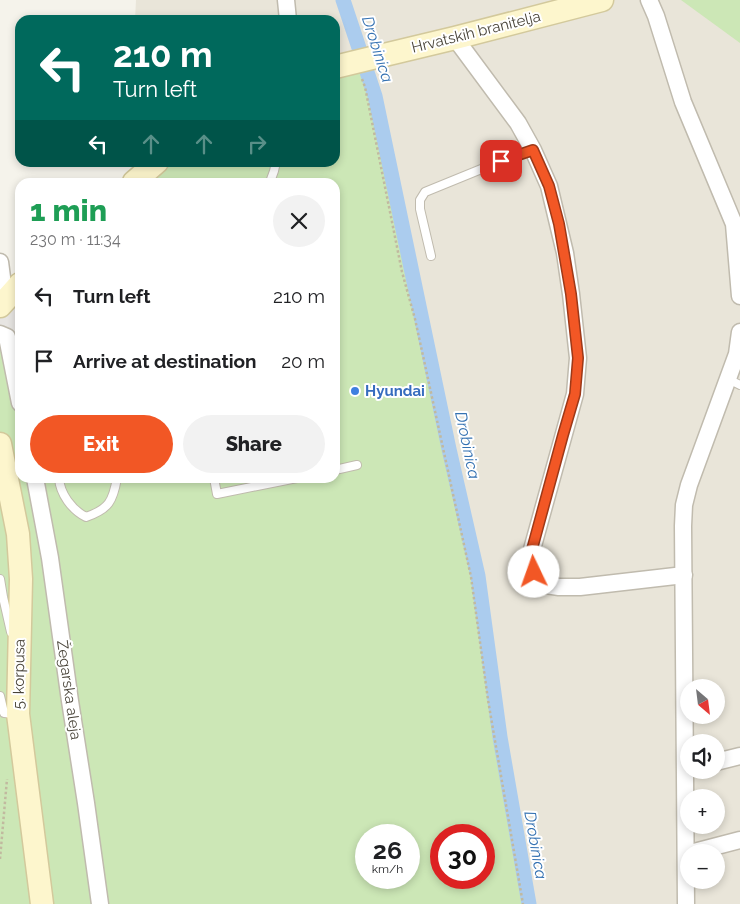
<!DOCTYPE html>
<meta charset="utf-8">
<style>
body{margin:0;font-family:Raleway,sans-serif;background:#f2f2f2;color:#202124;height:100vh;display:flex;flex-direction:column;font-size:19px;white-space:nowrap}
*{box-sizing:border-box;margin:0}
p{font-size:16px;color:#757577}
.icon{flex:none;width:28px;height:28px;fill:none;stroke:currentColor;stroke-width:2;stroke-linecap:round;stroke-linejoin:round}
.map{position:relative;flex:1;overflow:hidden}
.drawer{position:absolute;left:15px;top:178px;width:325px;height:305px;display:flex;flex-direction:column;background:#fff;border-radius:15px;box-shadow:0 2px 8px #0003}
.drawer>*{flex:none}
.hud{position:absolute;left:15px;top:15px;width:325px;height:152px;border-radius:15px;box-shadow:0 2px 8px #0003;background:#00695c;color:#fff;overflow:hidden}
.needle{width:32px;rotate:152deg}
.tools{position:absolute;left:680px;top:679px;display:grid;gap:10px}
.tools a{display:grid;place-items:center;width:45px;height:45px;border-radius:50%;background:#fff;box-shadow:0 2px 8px #0003;font-size:25px}
.speed{position:absolute;left:355px;top:824px;display:flex;gap:10px;font-size:25px;font-weight:700;text-align:center}
.speed>*{display:grid;place-content:center;width:65px;height:65px;border-radius:50%;background:#fff;box-shadow:0 2px 8px #0003;line-height:1}
.speed small{font-size:12px;font-weight:400}
.speed .limit{border:8px solid #d22;background:#fff;color:#111}
.pin{position:absolute;display:grid;place-items:center;width:42px;height:42px;color:#fff;margin:-21px;border-radius:10px;box-shadow:0 2px 8px #0006}
.me{position:absolute;width:55px;margin:-28px;rotate:357deg;stroke-linejoin:round;filter:drop-shadow(0 0 4px #0008)}
.turn{display:flex;align-items:center;gap:18px;height:105px;padding:0 15px;font-size:22px}
.turn .icon{width:65px;height:65px;stroke-width:2.5}
.turn b{display:block;font-size:35px;line-height:42px}
.lanes{display:flex;align-items:center;height:48px;padding:0 15px;background:#0003;justify-content:center;gap:25px;direction:ltr}
.lanes .off{opacity:.35}
.round{display:grid;place-items:center;flex:none;width:52px;height:52px;border-radius:26px;background:#f2f2f2}
.head{display:flex;align-items:center;justify-content:space-between;height:85px;padding:0 15px}
h1{font-size:30px;font-weight:800;line-height:38px;color:#1e9e55}
.cta{display:flex;gap:10px;margin-top:auto;padding:10px 15px}
.cta a{flex:1;height:58px;border-radius:30px;background:#f25725;color:#fff;font-size:20px;font-weight:800;line-height:58px;text-align:center}
.cta a+a{background:#f2f2f2;color:#202124}
ul{padding:0;list-style:none}
li{display:flex;align-items:center;gap:15px;height:65px;padding:0 15px}
li div{flex:1}
li b{display:block;font-size:19px}
li em{font-style:normal}
.map>svg:first-child{display:block}
.residential{fill:#e9e5d9;fill-rule:evenodd}
.green{fill:#cce7b6;fill-rule:evenodd}
.parking{fill:#e7e5e2}
.lines{fill:none;stroke-linecap:round;stroke-linejoin:round}
.canal{stroke:#abccee;stroke-width:15}
.lane-casing{stroke:#c0bbae;stroke-width:10}
.street-casing{stroke:#c0bbae;stroke-width:19}
.secondary-casing{stroke:#d3c99c;stroke-width:25}
.path{stroke:#c1b99f;stroke-width:2.5;stroke-dasharray:2.5 2.5;stroke-linecap:butt}
.lane{stroke:#fff;stroke-width:8}
.street{stroke:#fff;stroke-width:16}
.secondary{stroke:#fdf6cd;stroke-width:22}
.route-casing{stroke:#9d3918;stroke-width:12}
.route{stroke:#f25725;stroke-width:9}
.shop-dot{fill:#3f7fe0;stroke:#fff;stroke-width:2}
.labels{text-anchor:middle;stroke-width:4;stroke-linejoin:round;paint-order:stroke}
.street-label{font-size:15px;fill:#494439;stroke:#fff}
.shop-label{font-size:15px;font-weight:bold;fill:#366cbe;stroke:#fff;text-anchor:start}
.water-label{font-size:16px;font-style:italic;fill:#3572b2;stroke:#fff}
</style>
<div class="map">
<svg width="740" height="904" viewBox="0 0 740 904">
<rect width="100%" height="100%" fill="#f5f3eb"/>
<path class="residential" d="M136 0H740V904H529L500 737 478 576 449 449 335 67V20H135ZM689 688H716V715H689ZM689 742H716V770H689ZM689 798H716V825H689ZM689 852H716V880H689Z"/>
<g class="green">
<polygon points="681,0 740,0 740,43"/>
<path d="M361 55 375 97 449 449 478 576 486 642 510 794 529 904H0V334L7 337 20 340V478H335V182H134L157 163 335 162V67ZM366 835H409V878H366ZM441 835H484V878H441Z"/>
</g>
<polygon class="parking" points="20,284 20,340 7,337 0,334 0,306"/>
<g class="lines">
<polyline class="canal" points="343,0 375,96 449,449 478,576 500,737 529,904"/>
<g class="lane-casing">
<g id="lane">
<polyline points="270,182 274,171 276,162"/>
<polyline points="431,256 420,209 420,200 425,192 501,161 533,150"/>
<polyline points="728,379 740,385"/>
<polyline points="335,470 357,465"/>
<path d="M59 478C60 494 72 510 86 517 109 509 113 501 117 478"/>
<polyline points="214,478 217,494 297,478"/>
<polyline points="0,579 3,597 11,632"/>
<polyline points="0,696 4,713 16,714"/>
</g>
</g>
<g class="street-casing">
<g id="street">
<polyline points="286,0 288,20"/>
<polyline points="649,0 656,16 683,102 734,224 740,296"/>
<polyline points="455,38 518,123 533,150 549,186 565,253 571,294 578,358 575,394 531,553 531,563 534,572 538,580 546,585 559,587 580,587 684,575"/>
<polyline points="0,262 5,300"/>
<polyline points="0,334 7,337 20,403"/>
<polyline points="35,478 50,558 70,701 86,803 100,904"/>
<polyline points="716,762 740,756"/>
<polyline points="694,852 740,840"/>
<polyline points="686,904 683,526 684,505 689,485 737,354 740,332"/>
</g>
</g>
<g class="secondary-casing">
<g id="secondary">
<polyline points="335,67 380,56 455,38 602,0"/>
<polyline points="134,182 157,162"/>
<polyline points="0,306 20,284"/>
<polyline points="0,444 18,534 21,579 18,714 42,904"/>
</g>
</g>
<g class="path">
<polyline points="362,79 365,87 402,272 415,319 471,577 488,700 523,904"/>
<polyline points="0,859 7,779"/>
</g>
<use href="#lane" class="lane"/>
<use href="#street" class="street"/>
<use href="#secondary" class="secondary"/>
</g>
<g class="lines">
<g class="route-casing">
<polyline id="route" points="501,161 533,150 549,186 559,224 571,294 578,358 575,394 563,435 531,553 531,563 534,572"/>
</g>
<use href="#route" class="route"/>
</g>
<circle class="shop-dot" cx="355" cy="391" r="5"/>
<g class="labels">
<g class="street-label">
<text transform="translate(476 32) rotate(-14)" y="5">Hrvatskih branitelja</text>
<text transform="translate(19 674) rotate(-89)" y="5">5. korpusa</text>
<text transform="translate(69 690) rotate(82)" y="5">Žegarska aleja</text>
</g>
<g class="shop-label">
<text x="365" y="396">Hyundai</text>
</g>
<g class="water-label">
<text transform="translate(378 49) rotate(72)" y="6">Drobinica</text>
<text transform="translate(468 445) rotate(78)" y="6">Drobinica</text>
<text transform="translate(536 845) rotate(80)" y="6">Drobinica</text>
</g>
</g>
</svg>
<div class="tools">
<a><svg class="needle" viewBox="-14 -14 28 28"><path d="M0-13l5 13h-10z" fill="#e53935"/><path d="M0 13l5-13h-10z" fill="#757577"/></svg></a>
<a><svg class="icon" aria-label="sound" viewBox="0 0 24 24"><path d="M4 9h4l5-4v14l-5-4H4zM17 9q2 3 0 6"/></svg></a>
<a>+</a>
<a>−</a>
</div>
<div class="speed"><div>26<small>km/h</small></div><div class="limit">30</div></div>
<div class="pin" style="left:501px;top:161px;background:#d93025"><svg class="icon" aria-label="arrive" viewBox="0 0 24 24"><path d="M6 21V4h12l-3 4 3 4H6"/></svg></div>
<svg class="me" style="left:534px;top:572px" viewBox="-20 -20 40 40"><circle r="19" fill="#fff"/><path d="M0-13L10 11 0 6-10 11z" fill="#f25725"/></svg>
<div class="hud">
<div class="turn"><svg class="icon" aria-label="left" viewBox="0 0 24 24"><path d="M17 20v-9H6M10 6l-5 5 5 5"/></svg><div><b>210 m</b>Turn left</div></div>
<div class="lanes"><svg class="icon" aria-label="left" viewBox="0 0 24 24"><path d="M17 20v-9H6M10 6l-5 5 5 5"/></svg><svg class="icon off" aria-label="ahead" viewBox="0 0 24 24"><path d="M12 20V5M6 11l6-6 6 6"/></svg><svg class="icon off" aria-label="ahead" viewBox="0 0 24 24"><path d="M12 20V5M6 11l6-6 6 6"/></svg><svg class="icon off" aria-label="right" viewBox="0 0 24 24"><path d="M7 20v-9h11M14 6l5 5-5 5"/></svg></div>
</div>
<section class="drawer">
<div class="head"><div><h1>1 min</h1><p>230 m · 11:34</p></div><a class="round"><svg class="icon" aria-label="close" viewBox="0 0 24 24"><path d="M6 6l12 12M18 6L6 18"/></svg></a></div>
<ul>
<li><svg class="icon" aria-label="left" viewBox="0 0 24 24"><path d="M17 20v-9H6M10 6l-5 5 5 5"/></svg><div><b>Turn left</b></div><em>210 m</em></li>
<li><svg class="icon" aria-label="arrive" viewBox="0 0 24 24"><path d="M6 21V4h12l-3 4 3 4H6"/></svg><div><b>Arrive at destination</b></div><em>20 m</em></li>
</ul>
<div class="cta"><a>Exit</a><a>Share</a></div>
</section>
</div>
